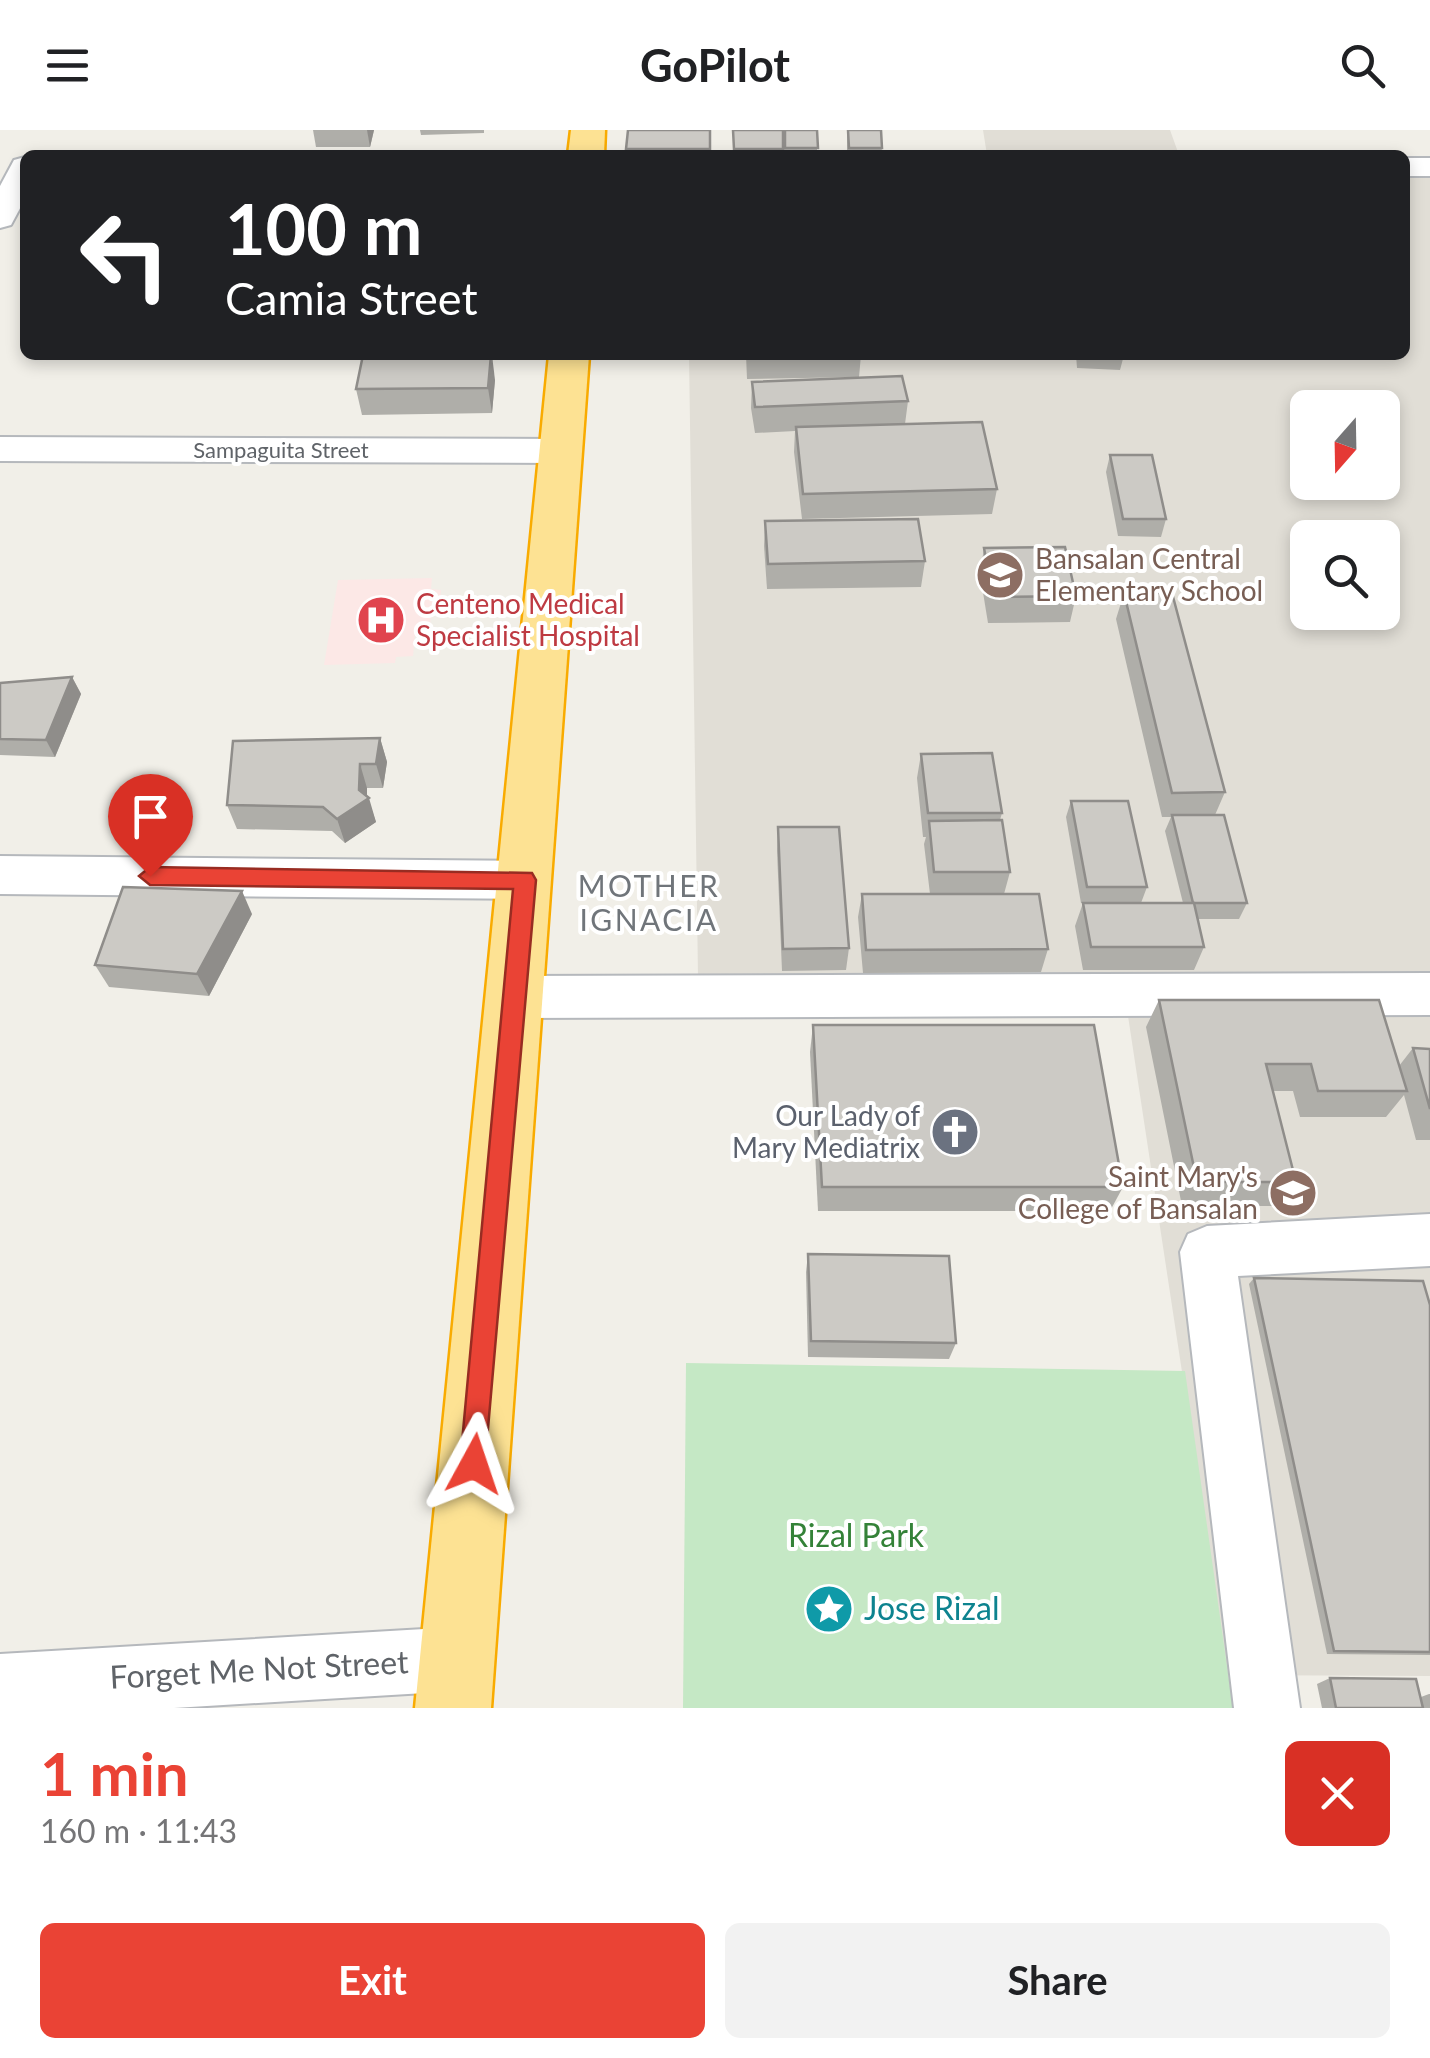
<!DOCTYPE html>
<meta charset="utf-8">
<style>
body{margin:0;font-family:Lato,sans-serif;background:#f2f2f2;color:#202124;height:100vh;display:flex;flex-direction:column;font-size:38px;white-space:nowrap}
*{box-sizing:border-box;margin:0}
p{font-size:32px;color:#757577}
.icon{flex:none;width:55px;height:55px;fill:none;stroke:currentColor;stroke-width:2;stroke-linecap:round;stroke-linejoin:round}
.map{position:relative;height:1578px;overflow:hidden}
.panel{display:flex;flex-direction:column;background:#fff;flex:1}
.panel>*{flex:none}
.guide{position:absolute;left:20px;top:20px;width:1390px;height:210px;border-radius:15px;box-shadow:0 5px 15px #0003;background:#202124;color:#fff;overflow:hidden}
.needle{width:65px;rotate:200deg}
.tools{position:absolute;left:1290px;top:260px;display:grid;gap:20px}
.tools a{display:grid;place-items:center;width:110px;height:110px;border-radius:15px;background:#fff;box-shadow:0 5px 15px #0003;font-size:50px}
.pin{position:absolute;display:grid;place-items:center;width:85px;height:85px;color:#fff;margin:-102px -42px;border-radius:50% 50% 50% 0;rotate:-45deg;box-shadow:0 0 10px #0007}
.pin .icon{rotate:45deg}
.me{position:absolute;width:110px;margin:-55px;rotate:5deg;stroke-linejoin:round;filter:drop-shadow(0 0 8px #0008)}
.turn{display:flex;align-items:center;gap:35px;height:210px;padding:0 40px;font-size:45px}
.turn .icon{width:130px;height:130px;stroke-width:2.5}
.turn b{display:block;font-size:70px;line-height:85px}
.round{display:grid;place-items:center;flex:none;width:105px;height:105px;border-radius:15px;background:#f2f2f2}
.overview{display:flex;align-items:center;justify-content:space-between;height:170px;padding:0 40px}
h1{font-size:60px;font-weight:700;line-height:75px;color:#ea4335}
.cta{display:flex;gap:20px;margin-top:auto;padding:20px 40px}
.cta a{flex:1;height:115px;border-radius:15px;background:#ea4335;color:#fff;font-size:40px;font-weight:700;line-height:115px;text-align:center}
.cta a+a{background:#f2f2f2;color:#202124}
header{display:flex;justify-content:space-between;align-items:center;height:130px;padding:0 40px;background:#fff;font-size:45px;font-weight:700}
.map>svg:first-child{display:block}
.education{fill:#e1ded6;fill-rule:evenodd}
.medical{fill:#fce8e6}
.green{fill:#c5e8c5}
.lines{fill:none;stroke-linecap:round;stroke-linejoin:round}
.minor-casing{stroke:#b5b8bc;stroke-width:4}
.highway-casing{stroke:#f9ab00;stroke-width:5}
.minor{fill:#fff;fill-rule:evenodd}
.highway{fill:#fde293;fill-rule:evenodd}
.wall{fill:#afaea9}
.shaded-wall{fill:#8f8d8a}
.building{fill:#cccac5;stroke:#8f8d8a;stroke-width:2.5}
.route{fill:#ea4335;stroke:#982c22;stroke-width:2.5}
.labels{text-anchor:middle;stroke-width:8;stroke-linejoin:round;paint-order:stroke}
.far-street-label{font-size:22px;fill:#5f6368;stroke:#fff}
.education-label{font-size:28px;fill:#785e54;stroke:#fff;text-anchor:start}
.health-label{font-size:28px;fill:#be3a42;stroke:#fff;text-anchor:start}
.worship-label{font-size:28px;fill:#5b616d;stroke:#fff;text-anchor:end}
.neighbourhood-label{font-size:30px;letter-spacing:2.5px;fill:#70757a;stroke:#fff}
.near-park-label{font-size:32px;fill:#348238;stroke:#fff}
.near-culture-label{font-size:32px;fill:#0d838f;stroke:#fff;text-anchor:start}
.near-street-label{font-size:32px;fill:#5f6368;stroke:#fff}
</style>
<header><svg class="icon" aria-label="menu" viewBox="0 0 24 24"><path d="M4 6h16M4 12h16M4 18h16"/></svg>GoPilot<svg class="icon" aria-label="search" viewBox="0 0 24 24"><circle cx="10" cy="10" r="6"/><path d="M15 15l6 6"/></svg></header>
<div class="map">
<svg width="1430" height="1578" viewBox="0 0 1430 1578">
<rect width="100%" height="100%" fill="#f1efe8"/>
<g class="education">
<polygon points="983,0 1170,0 1179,25 987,25"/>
<path d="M1405 47H1430V844L698 846 689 225H1405ZM1308 278H1382V352H1308ZM1308 408H1382V482H1308Z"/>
<polygon points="1430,884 1430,1546 1228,1545 1128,886"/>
</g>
<polygon class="medical" points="432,448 431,459 441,460 440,475 432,476 429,504 415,505 413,526 396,527 395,533 324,535 338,450"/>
<polygon class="green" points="686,1233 1185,1241 1233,1578 683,1578"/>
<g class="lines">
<g class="minor-casing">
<g id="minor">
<polygon points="25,27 25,69 11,95 0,98 0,56 14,30"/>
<rect x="1405" y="28" width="25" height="18"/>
<polygon points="0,307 561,309 574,313 579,321 574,329 561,333 0,331"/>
<polygon points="0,726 525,731 541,737 548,750 541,763 525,769 0,764"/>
<polygon points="1430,843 1430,885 514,888 497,882 489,867 497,852 514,846"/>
<polygon points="1430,1084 1430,1136 1238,1146 1300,1578 1234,1578 1180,1122 1188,1104 1207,1096"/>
<polygon points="458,1497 481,1506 490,1529 481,1552 458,1561 174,1578 0,1578 0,1524"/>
</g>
</g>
<g class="highway-casing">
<g id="highway">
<polygon points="571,0 605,0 604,25 568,25"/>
<polygon points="549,225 589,225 491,1578 415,1578"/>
</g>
</g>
<use href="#minor" class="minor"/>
<use href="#highway" class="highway"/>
</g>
<g class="wall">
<polygon points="313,0 374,0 370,17 316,17"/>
<polygon points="420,0 484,0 484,3 421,5"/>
<polygon points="710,0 710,25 627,25 626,19"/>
<polygon points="733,0 817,0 817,25 784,25 784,7 783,25 734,25"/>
<polygon points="847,0 881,0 882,25 847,25"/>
<polygon points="746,225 861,225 859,247 747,249"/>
<polygon points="1076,225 1124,225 1120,240 1077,238"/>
<polygon points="495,250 492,283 362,285 356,259"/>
<polygon points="752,252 908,271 905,294 997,359 992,384 802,389 794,322 795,301 755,303 751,278"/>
<polygon points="1110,325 1166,389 1161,407 1118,406 1106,342"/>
<polygon points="765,391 925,431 921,457 767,459 764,416"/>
<polygon points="984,418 1076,466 1070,492 988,493 980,444"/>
<polygon points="1124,463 1225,662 1215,685 1247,773 1239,789 1198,789 1204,817 1194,840 1083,840 1075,796 1083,773 1183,773 1165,701 1171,687 1162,687 1116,489"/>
<polygon points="72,547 81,564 55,627 0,625 0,553"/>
<polygon points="380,608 387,632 383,658 367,658 367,666 376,692 345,713 332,701 237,699 227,675"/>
<polygon points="921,624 1002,683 1000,690 1010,742 1004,764 1048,819 1041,842 863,843 858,787 862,764 930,764 924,714 926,707 923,707 917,648"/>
<polygon points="1071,671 1147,757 1141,773 1081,773 1066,687"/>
<polygon points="778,697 849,818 846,840 782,841 777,721"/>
<polygon points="252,784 209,866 109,857 95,835"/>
<polygon points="1159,870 1399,936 1413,918 1430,919 1430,1010 1416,1010 1404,965 1386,987 1300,987 1293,961 1273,961 1296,1052 1277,1076 1182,1076 1146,897"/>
<polygon points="813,895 1123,1057 1110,1081 818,1081 810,922"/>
<polygon points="808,1124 956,1213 949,1229 808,1227 806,1142"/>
<polygon points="1254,1148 1430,1175 1430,1525 1327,1524 1249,1154"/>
<polygon points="1330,1548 1423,1578 1322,1578 1317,1554"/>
<polygon points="1429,1564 1430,1564 1430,1578 1423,1578 1421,1567"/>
</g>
<g class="shaded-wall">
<polygon points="367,0 374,0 370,17"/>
<polygon points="492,225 495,250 492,283 488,258"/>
<polygon points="72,547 81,564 55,627 46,610"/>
<polygon points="380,608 387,632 383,658 376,634"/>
<polygon points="360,634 367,658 367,670 369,668 376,692 345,713 337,689 359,660"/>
<polygon points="242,761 252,784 209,866 197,844"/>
</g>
<g class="building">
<polygon points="628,0 710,0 710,19 626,19"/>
<polygon points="733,0 783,0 783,19 734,19"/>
<polygon points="785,0 817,0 818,18 785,18"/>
<polygon points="848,0 881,0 882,18 849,18"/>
<polygon points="363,225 491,225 488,258 356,259"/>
<polygon points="902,246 908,271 755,277 752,252"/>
<polygon points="982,292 997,359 803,364 796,297"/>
<polygon points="1110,325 1152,325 1166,389 1123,389"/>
<polygon points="918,389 925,431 768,434 765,391"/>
<polygon points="1065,417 1076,466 993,467 984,418"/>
<polygon points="1124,463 1172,463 1225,662 1172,663"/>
<polygon points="72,547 46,610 0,609 0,553"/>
<polygon points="380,608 376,634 360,634 359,660 369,668 337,689 323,677 227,675 233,611"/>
<polygon points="992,623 1002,683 928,683 921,624"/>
<polygon points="1071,671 1128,671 1147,757 1087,757"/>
<polygon points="1172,685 1224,685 1247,773 1193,773"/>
<polygon points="1002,690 1010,742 934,742 929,691"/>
<polygon points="778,697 839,697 849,818 783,819"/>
<polygon points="123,757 242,761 197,844 95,835"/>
<polygon points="862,764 1039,764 1048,819 866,820"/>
<polygon points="1083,773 1194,773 1204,817 1091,817"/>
<polygon points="1159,870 1379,870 1407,961 1318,961 1311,934 1266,934 1296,1052 1197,1052"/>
<polygon points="813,895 1094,895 1123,1057 822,1057"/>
<polygon points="1413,918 1430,919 1430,979"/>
<polygon points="808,1124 949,1126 956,1213 811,1211"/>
<polygon points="1254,1148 1423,1151 1430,1175 1430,1522 1334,1521"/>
<polygon points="1330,1548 1416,1549 1423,1578 1336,1578"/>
</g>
<polygon class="route" points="150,737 532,743 536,750 484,1344 474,1348 464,1344 460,1334 513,759 150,755 139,746"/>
<defs>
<g id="school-disc" transform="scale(2.5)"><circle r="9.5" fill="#8d6e63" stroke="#fff"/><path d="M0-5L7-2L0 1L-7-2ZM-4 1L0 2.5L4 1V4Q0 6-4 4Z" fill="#fff"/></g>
<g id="hospital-disc" transform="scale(2.5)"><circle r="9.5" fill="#e0444e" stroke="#fff"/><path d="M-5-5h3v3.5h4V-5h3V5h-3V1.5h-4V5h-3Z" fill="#fff"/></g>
<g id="church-disc" transform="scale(2.5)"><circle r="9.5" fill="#6b7280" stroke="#fff"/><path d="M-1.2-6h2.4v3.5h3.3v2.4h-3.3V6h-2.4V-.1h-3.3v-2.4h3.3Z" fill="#fff"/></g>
<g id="university-disc" transform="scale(2.5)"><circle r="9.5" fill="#8d6e63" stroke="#fff"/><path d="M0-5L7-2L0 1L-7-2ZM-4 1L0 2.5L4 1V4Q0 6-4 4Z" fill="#fff"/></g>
<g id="sight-disc" transform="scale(2.5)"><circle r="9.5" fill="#0f9aa8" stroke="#fff"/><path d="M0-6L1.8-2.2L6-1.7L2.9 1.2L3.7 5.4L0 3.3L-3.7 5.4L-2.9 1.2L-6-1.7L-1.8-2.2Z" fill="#fff"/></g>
</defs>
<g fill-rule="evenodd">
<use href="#school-disc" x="1000" y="445"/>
<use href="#hospital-disc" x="381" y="490"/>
<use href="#church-disc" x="955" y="1002"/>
<use href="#university-disc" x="1293" y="1063"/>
<use href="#sight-disc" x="829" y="1479"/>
</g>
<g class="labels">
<g class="far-street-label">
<text x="281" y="328">Sampaguita Street</text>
</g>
<g class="education-label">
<text x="1035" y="439">Bansalan Central<tspan x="1035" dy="32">Elementary School</tspan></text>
<text x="1258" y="1057" text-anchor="end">Saint Mary's<tspan x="1258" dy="32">College of Bansalan</tspan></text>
</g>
<g class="health-label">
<text x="416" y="484">Centeno Medical<tspan x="416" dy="32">Specialist Hospital</tspan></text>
</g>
<g class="worship-label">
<text x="920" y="996">Our Lady of<tspan x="920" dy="32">Mary Mediatrix</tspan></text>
</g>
<g class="neighbourhood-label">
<text x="649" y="767">MOTHER<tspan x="649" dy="34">IGNACIA</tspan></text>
</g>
<g class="near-park-label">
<text x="856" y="1417">Rizal Park</text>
</g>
<g class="near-culture-label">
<text x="864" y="1490">Jose Rizal</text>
</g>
<g class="near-street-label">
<text transform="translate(259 1540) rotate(-3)" y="11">Forget Me Not Street</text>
</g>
</g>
</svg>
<div class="tools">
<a><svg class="needle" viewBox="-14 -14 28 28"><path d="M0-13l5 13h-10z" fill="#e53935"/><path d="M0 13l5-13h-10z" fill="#757577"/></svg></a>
<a><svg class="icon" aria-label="search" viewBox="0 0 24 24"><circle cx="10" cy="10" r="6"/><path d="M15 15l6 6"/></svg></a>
</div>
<div class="pin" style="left:150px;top:746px;background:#d93025"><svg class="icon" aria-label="arrive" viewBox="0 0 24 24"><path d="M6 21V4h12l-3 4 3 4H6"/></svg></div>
<svg class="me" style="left:474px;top:1334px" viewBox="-20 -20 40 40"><path d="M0-17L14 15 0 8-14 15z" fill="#ea4335" stroke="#fff" stroke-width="4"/></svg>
<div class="guide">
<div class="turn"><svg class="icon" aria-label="left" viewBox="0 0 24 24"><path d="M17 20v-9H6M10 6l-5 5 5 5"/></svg><div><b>100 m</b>Camia Street</div></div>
</div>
</div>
<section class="panel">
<div class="overview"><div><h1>1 min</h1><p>160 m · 11:43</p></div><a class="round" style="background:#d93025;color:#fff"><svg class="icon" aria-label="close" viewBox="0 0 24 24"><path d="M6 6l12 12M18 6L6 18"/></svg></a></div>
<div class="cta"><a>Exit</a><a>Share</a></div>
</section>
